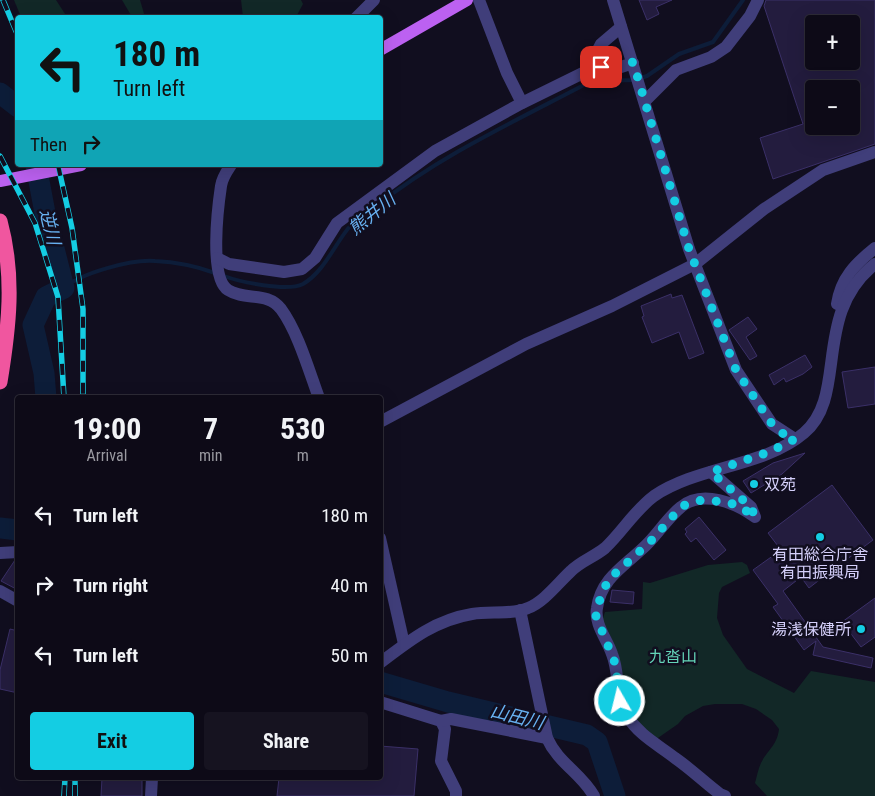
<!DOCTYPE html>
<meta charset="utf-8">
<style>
body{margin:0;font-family:"Roboto Condensed","Noto Sans JP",sans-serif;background:#161320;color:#f1f3f6;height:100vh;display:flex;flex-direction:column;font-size:19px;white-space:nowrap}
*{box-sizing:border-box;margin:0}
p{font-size:16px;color:#9a9aa1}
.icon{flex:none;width:28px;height:28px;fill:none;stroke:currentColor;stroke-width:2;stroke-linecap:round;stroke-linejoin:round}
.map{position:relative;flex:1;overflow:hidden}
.side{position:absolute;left:15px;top:395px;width:368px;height:385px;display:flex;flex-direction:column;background:#0d0a17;border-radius:5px;box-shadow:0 5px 20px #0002,0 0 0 1px #2d2b36}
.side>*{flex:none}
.hud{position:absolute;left:15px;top:15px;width:368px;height:152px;border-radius:5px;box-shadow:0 5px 20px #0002,0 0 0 1px #2d2b36;background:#14cde3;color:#111;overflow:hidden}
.buttons{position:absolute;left:805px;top:15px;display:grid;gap:10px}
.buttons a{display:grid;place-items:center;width:55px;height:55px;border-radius:5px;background:#0d0a17;box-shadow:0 5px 20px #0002,0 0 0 1px #2d2b36;font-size:25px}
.pin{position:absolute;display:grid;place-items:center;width:42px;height:42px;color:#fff;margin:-21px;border-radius:10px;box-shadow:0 2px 8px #0006}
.me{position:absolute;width:55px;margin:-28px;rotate:352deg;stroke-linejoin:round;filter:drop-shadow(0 0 4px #0008)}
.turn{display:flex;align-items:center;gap:18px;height:105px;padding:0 15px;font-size:22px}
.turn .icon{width:65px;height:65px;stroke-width:2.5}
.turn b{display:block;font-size:35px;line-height:42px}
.then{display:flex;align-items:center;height:48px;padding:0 15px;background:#0003;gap:10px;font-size:19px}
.eta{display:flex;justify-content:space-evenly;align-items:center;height:85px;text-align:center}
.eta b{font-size:30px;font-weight:700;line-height:35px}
.button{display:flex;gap:10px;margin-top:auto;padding:10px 15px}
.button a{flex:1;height:58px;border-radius:5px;background:#14cde3;color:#111;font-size:20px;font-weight:700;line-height:58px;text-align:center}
.button a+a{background:#161320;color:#f1f3f6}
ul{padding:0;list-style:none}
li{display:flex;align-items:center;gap:15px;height:70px;padding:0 15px}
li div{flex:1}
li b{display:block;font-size:19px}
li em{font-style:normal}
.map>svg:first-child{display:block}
.green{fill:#122827}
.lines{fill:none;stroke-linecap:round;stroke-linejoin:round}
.stream{stroke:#0d1d39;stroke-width:4}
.river{stroke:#0d1d39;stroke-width:21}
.building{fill:#231c3e;stroke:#3b3068;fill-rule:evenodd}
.minor{stroke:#403e7a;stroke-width:12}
.major{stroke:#bc61f1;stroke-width:12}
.highway{stroke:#f0569f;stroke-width:15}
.rail-casing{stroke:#14cde3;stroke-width:5.5}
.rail{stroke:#110e1f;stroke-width:4;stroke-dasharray:11;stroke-linecap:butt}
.route{stroke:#14cde3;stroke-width:9;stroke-dasharray:0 16.2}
.poi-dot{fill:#14cde3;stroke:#110e1f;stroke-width:2}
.labels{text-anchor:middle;stroke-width:5;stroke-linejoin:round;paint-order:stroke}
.poi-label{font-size:16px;fill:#d5d0fb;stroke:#110e1f;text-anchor:start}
.park-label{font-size:16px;fill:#64d4b8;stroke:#110e1f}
.water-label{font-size:18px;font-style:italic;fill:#68b1f1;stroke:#110e1f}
</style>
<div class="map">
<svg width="875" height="796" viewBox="0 0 875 796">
<rect width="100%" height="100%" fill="#110e1f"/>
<g class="green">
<polygon points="14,0 56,0 67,17 21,17"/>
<polygon points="122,0 140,0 145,17 132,17"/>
<polygon points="241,0 301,0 303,4 296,17 243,17"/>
<path d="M742 562 747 565 750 573 722 587 719 593 717 618 723 635 747 669 794 693 811 671 875 682V796H767L755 783C757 776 758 769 761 763 768 749 777 746 779 729L772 720 756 709 742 704H715L703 706 685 716 678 724 655 740C644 729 628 715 624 700 615 669 622 650 602 621L605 612 642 609 643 582 650 583 708 565Z"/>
</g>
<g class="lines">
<g class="stream">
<path d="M224 276C240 282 287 292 303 284 325 271 335 243 351 225 358 218 367 213 375 207 438 157 511 123 582 86L594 81 635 80 647 76 679 54 713 42 743 0"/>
<path d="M64 288C81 273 132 259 155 261 175 262 196 266 215 273"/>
</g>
<g class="river">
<polyline points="0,93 18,107"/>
<polyline points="36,165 45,213 64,288 46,297 33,325 44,373 46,398"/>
<polyline points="0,528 18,530"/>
<polyline points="380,682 448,702 587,735 597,742 615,796"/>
</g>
</g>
<g class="building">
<polygon points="639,0 672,0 656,7 659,14 647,20"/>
<path d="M766 0H875V144L773 179 760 138 803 124 764 6ZM814 24H851V61H814ZM814 89H851V126H814Z"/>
<polygon points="671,294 672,298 682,295 704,353 689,359 679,332 652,343 642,317 644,316 641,306"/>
<polygon points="748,317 757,329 746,337 757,356 750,360 729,330"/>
<polygon points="805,355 812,367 803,374 786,382 784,378 774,385 769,375"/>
<polygon points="875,367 875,404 848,408 842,372"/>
<polygon points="805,453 782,474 751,493 743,481 773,463"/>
<polygon points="832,485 873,540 846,560 851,567 842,574 836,567 809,588 801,577 783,591 823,647 873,658 871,668 813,655 816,641 804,650 773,607 778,604 753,570 781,550 768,533"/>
<polygon points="699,517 726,550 714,560 696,538 691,542 685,534 687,532 685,529"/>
<polygon points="15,560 18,560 18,590 1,581"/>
<polygon points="612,590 634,592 633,604 610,602"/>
<polygon points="875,598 875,637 861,647 842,622"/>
<polygon points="10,629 18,631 18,693 0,689 0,670"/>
<polygon points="380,746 418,749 414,796 277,796 279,778 380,778"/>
<polygon points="102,778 142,778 142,796 101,796"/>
</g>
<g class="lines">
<g class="minor">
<polyline points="479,0 507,73 522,103"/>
<polyline points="613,0 689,249 736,370 772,424 795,439"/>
<polyline points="356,18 374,0"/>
<polyline points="587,71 601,44 621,27"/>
<polyline points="645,101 676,70 711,57 726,47 750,16 758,0"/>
<path d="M231 165C227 171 222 178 221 186 218 206 209 278 228 290 245 301 267 291 281 309 298 332 309 371 319 398"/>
<polyline points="217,258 229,264 284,272 302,269 315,258 337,223 435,151 522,103 587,71 601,67 621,67 633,63"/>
<path d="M837 304C841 278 855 264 875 248"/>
<polyline points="380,422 526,344 612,306 695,264 764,209 823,170 875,152"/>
<path d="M711 472 751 507 755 517C736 503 702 489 681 507 666 519 656 537 642 549 623 567 601 579 597 608 594 624 607 639 612 654 620 674 615 697 627 716 640 736 657 744 675 758 691 769 704 782 720 794L725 796"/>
<polyline points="380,538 404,644"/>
<polyline points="0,553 18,552"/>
<polyline points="0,591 18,601"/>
<path d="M520 610 547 738C558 763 581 773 594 796"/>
<path d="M380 663C409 641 435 620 472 614 490 611 512 615 528 608 544 602 558 583 571 571 581 561 594 557 605 548 622 532 635 510 654 496 698 466 764 467 804 433 849 395 811 315 875 264"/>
<polyline points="380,702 441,721 445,729 441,761 456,791 456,796"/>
<polyline points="441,721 451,719 547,738"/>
<polyline points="151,796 152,778"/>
</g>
<g class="major">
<polyline points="380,50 467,0"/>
<polyline points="0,181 81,165"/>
</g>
<path class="highway" d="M0 221C15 276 9 327 0 382"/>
<g class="rail-casing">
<g id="rail">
<polyline points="3,0 18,36"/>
<polyline points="0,156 35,223 58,297 64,398"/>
<polyline points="58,165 72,228 83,309 83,398"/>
<polyline points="64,796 65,778"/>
<polyline points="75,796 75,778"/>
</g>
</g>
<use href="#rail" class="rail"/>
</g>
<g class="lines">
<polyline class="route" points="601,67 622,67 633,62 689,249 736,370 772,424 782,433 795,439 769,452 711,472 751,507 755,517 739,506 727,502 702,500 682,506 650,542 608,580 597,607 596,616 615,663 620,701"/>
</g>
<g class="poi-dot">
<circle cx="754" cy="484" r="5"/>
<circle cx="820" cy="537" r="5"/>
<circle cx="861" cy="629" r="5"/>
</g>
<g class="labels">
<g class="poi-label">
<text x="764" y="490">双苑</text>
<text x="820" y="560" text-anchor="middle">有田総合庁舎<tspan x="820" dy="18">有田振興局</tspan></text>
<text x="851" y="635" text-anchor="end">湯浅保健所</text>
</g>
<g class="park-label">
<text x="673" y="662">九沓山</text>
</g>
<g class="water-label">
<text transform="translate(372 214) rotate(-39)" y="6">熊井川</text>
<text transform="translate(50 227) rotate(77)" y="6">逆川</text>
<text transform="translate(517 717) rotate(14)" y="6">山田川</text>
</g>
</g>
</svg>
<div class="buttons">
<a>+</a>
<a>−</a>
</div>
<div class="pin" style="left:601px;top:67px;background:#d93025"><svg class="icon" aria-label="arrive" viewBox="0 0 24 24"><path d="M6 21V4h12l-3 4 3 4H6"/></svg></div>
<svg class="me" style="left:620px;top:701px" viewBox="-20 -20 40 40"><circle r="17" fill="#14cde3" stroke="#fff" stroke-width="3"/><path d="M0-11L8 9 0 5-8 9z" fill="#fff"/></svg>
<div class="hud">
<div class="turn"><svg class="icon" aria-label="left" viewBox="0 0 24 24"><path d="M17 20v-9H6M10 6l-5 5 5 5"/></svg><div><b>180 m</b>Turn left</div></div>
<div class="then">Then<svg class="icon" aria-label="right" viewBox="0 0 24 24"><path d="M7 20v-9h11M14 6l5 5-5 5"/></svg></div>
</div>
<section class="side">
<div class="eta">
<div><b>19:00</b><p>Arrival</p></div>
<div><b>7</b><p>min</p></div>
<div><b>530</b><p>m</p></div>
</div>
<ul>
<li><svg class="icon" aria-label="left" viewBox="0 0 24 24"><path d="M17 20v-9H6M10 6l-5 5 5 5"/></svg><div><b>Turn left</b></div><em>180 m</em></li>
<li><svg class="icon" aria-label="right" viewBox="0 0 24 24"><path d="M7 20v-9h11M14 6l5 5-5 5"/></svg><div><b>Turn right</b></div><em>40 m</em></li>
<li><svg class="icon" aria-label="left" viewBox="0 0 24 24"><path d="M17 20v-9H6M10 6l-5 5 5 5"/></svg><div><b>Turn left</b></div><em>50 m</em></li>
</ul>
<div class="button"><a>Exit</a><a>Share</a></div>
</section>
</div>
